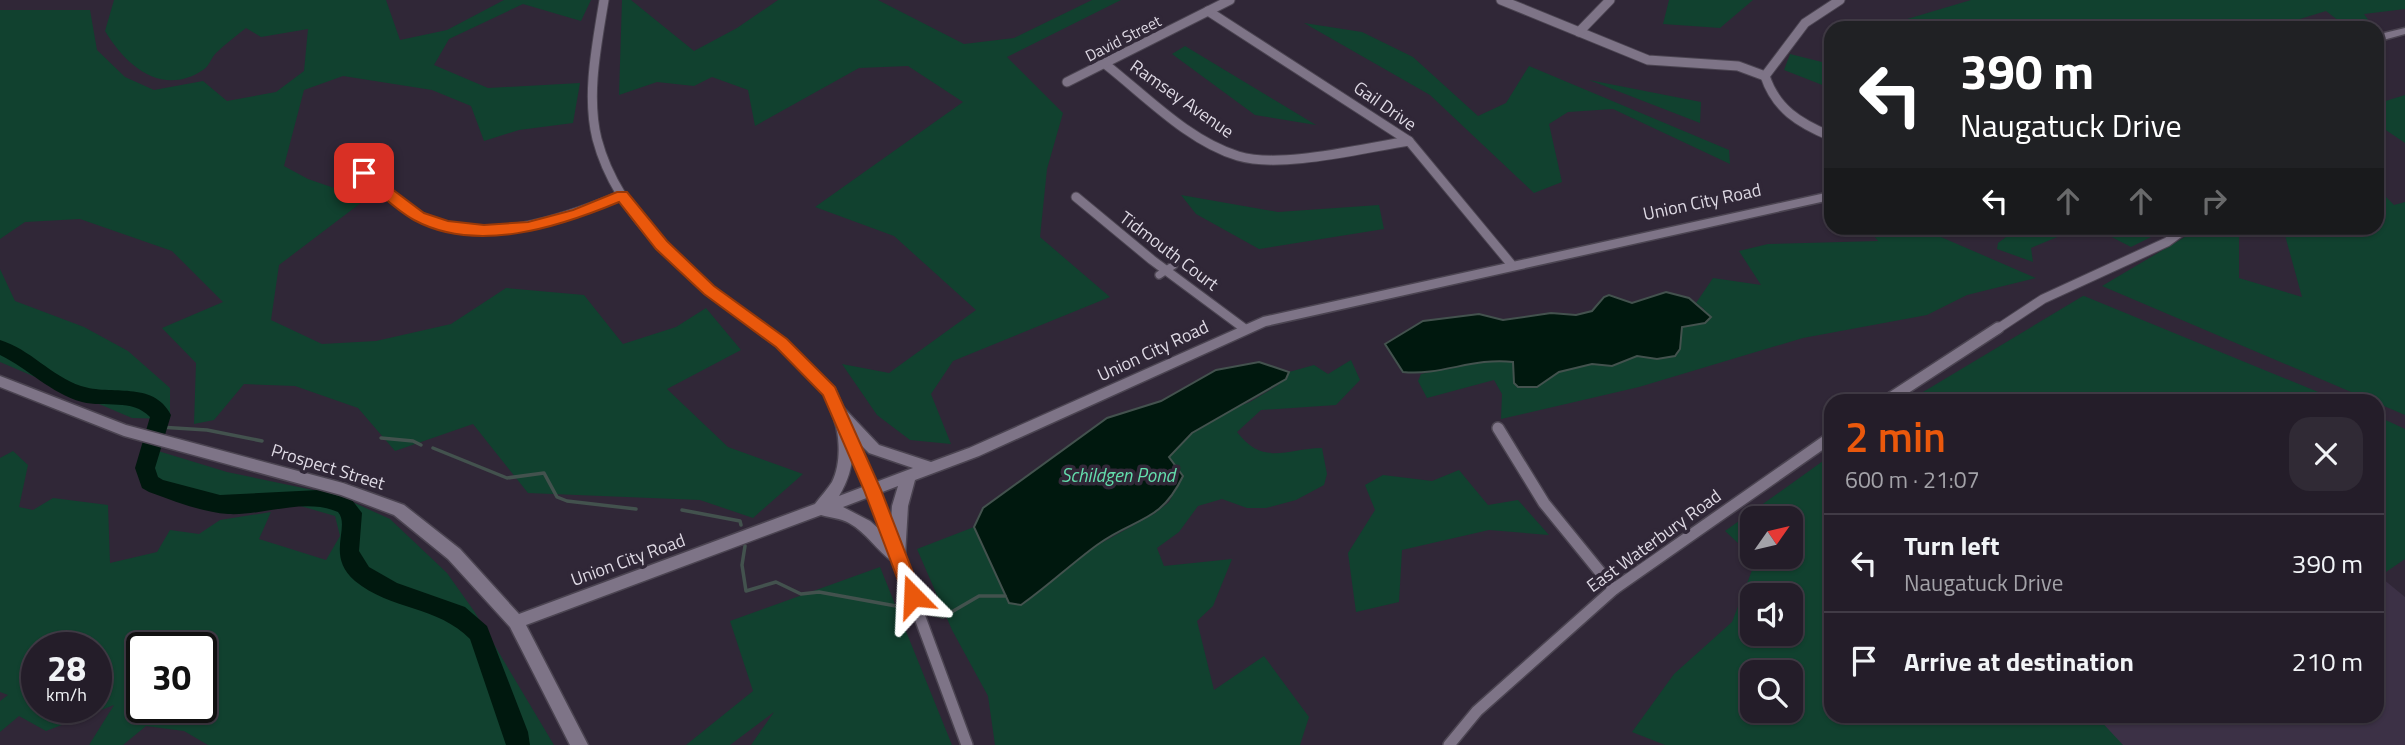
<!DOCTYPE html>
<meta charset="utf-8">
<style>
body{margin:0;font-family:"Titillium Web",sans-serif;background:#302a35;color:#f1f3f6;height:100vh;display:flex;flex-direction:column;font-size:26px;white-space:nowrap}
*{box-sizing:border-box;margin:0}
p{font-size:23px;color:#a3a2a8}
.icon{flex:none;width:38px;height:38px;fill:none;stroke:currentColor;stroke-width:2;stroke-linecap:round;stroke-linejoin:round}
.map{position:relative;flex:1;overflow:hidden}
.drawer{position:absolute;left:1824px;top:394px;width:560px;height:329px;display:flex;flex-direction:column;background:#241d29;border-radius:21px;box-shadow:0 2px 5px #0004,0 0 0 2px #413b46}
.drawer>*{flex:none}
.banner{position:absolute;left:1824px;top:21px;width:560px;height:214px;border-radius:21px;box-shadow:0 2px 5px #0004,0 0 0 2px #413b46;background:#202124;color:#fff;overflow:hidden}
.needle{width:46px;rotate:56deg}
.controls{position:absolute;left:1740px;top:506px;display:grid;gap:14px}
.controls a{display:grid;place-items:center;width:63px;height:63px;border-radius:14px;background:#241d29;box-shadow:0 2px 5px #0004,0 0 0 2px #413b46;font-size:35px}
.speed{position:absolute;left:21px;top:632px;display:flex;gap:14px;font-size:35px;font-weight:700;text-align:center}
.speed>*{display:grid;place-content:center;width:91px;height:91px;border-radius:50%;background:#241d29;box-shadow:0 2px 5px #0004,0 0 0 2px #413b46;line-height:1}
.speed small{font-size:18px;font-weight:400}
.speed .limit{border:4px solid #111;border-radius:10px;background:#fff;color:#111}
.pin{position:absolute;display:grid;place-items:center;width:60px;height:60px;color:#fff;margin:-30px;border-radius:14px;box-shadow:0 4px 10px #0006}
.me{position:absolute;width:77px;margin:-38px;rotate:339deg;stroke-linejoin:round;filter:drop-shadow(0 0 5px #0008)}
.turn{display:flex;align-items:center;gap:24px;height:147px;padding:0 21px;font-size:32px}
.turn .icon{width:91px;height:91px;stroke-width:2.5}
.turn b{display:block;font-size:49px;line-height:60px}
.lanes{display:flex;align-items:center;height:66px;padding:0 21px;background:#0003;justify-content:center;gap:35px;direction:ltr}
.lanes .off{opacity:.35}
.round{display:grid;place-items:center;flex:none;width:74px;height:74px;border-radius:21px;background:#302a35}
.headline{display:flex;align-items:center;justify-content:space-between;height:119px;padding:0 21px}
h1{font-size:42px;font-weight:600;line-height:52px;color:#ea580c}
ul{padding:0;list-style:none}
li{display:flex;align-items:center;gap:21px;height:98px;padding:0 21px;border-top:2px solid #413b46}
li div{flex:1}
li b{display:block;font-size:26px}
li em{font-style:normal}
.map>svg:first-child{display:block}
.built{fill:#3c3146}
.green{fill:#11412f;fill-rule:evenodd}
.water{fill:#00180e;stroke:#43524e;stroke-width:2}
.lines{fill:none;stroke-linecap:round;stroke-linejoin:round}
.stream{stroke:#43524e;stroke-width:3.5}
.river{fill:#00180e;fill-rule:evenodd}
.pedestrian-casing{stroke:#4b4451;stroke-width:10}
.minor-far1-casing{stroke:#4b4451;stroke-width:11}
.minor-casing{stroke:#4b4451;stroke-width:14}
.secondary-casing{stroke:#4b4451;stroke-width:3}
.pedestrian{stroke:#7e7487;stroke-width:7}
.minor-far1{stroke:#7e7487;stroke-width:9}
.minor{stroke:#7e7487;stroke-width:11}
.secondary{fill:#7e7487;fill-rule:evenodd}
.route{fill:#ea580c;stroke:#983908;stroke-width:2}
.labels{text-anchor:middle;stroke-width:7;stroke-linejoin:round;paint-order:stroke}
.far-street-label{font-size:16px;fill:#ded9e4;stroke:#302737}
.street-label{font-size:18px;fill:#ded9e4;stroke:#302737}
.water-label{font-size:19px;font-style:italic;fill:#64dead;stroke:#302737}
</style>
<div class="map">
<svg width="2405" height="745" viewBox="0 0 2405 745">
<rect width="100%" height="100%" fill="#302737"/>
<polygon class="built" points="2377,574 2405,597 2405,745 2121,745 2093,716 2376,716"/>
<g class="green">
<path d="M114 0H386L400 40 447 30 504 0H591L581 21 523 4 449 39 434 65 488 88 580 83 573 123 519 130 484 141 471 106 432 90 343 76 304 90 284 166 308 179 366 199 279 265 271 320 322 344 376 341 451 324 506 288 584 295 623 344 676 327 706 308 741 350 667 389 728 447 803 474 753 518 700 500 528 493 473 424 395 451 358 408 295 386 244 384 214 420 194 424 196 363 162 328 223 302 172 251 80 219 25 222 0 239V10H90L97 50 125 77 154 90 203 81 227 101 276 92 304 71 308 29 261 37 246 28C236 36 225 44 216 53 211 58 209 67 203 70 162 97 126 66 105 31Z"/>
<polygon points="622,0 631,0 694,51 737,28 778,0 878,0 964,44 1014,38 1092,0 1121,0 1007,57 1063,113 1047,169 1040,237 1110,297 953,361 931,394 951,444 910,440 877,415 842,364 889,373 976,310 894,236 815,207 963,102 908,66 859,68 755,126 748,90 712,77 694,86 657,82 619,95"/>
<polygon points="1669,0 1753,0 1720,28 1663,24"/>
<polygon points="1971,0 2405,0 2405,9 2364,14 2374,28 2348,28 2326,11 2271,28 1877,28"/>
<polygon points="1304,23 1362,32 1413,57 1478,116 1506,103 1529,66 1729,150 1730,164 1613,109 1568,112 1549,124 1562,182 1534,193 1430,95"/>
<polygon points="1185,46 1316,125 1255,115 1172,54"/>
<polygon points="1790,54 1830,64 1830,88 1784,70"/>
<polygon points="1589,80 1701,102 1700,123"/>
<polygon points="2405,95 2405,143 2377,124 2376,104"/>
<polygon points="2377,188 2394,205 2405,202 2405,415 2102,286 2200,228 2229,228 2239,232 2239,278 2302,297 2283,228 2376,228"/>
<polygon points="1181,195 1278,212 1379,205 1384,229 1259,249 1196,214"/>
<polygon points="1868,228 1920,228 2036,278 1967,295 1927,315 1803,338 1639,387 1501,419 1502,394 1494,380 1427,398 1418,381 1421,374 1491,359 1513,362 1513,373 1537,387 1559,372 1592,364 1605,366 1637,356 1657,359 1680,349 1682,327 1705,323 1704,309 1696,303 1713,278 1761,285 1739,251 1768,244 1878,241"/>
<polygon points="2018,228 2079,228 2031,248 2033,262 1997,249 1998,243"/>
<polygon points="2094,228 2159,228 2163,231 2131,247"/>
<polygon points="0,269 15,301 84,327 128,351 170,388 170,419 132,418 0,362"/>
<polygon points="2083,296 2084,296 2340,401 1908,401"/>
<path d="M1351 360 1360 380 1336 405 1261 410 1237 432C1263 466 1285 449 1322 448L1327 474 1324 485 1296 500 1266 508H1247L1222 499 1198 506 1179 532 1157 548 1164 566 1232 559 1213 606 1197 621 1214 690 1264 656 1309 717 1300 745H995L988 696 952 630 917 549 974 527 1005 596 1154 514 1169 502 1183 476 1169 457 1192 433 1226 411 1250 402 1278 385 1289 372 1314 365 1328 374Z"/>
<polygon points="2377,416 2405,429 2405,559 2386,572 2377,566"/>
<path d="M145 447 227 472 337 495 390 519 447 573 474 611 554 745H208L184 731 146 726 123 745H89L114 705 46 731 19 716 0 732V701L8 695 0 692V458L13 451 28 465 19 507 33 510 53 498 108 505 110 563 157 552 170 530 199 534 220 520 271 512 259 539 326 560 340 536 335 516 297 505H194L141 482ZM37 648H96V707H37ZM142 648H201V707H142Z"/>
<path d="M1830 456V716H2096L2123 745H1665L1632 732 1674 674 1732 622 1756 560 1752 556H1790V518H1752V556L1725 531ZM1752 595H1790V634H1752ZM1752 672H1790V710H1752Z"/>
<polygon points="1459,470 1488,505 1518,500 1549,535 1489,530 1402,550 1399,602 1356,612 1348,553 1375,510 1365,485 1383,475 1432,481"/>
<polygon points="880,567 952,745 751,745 774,712 730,745 686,745 753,691 730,621"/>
</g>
<g class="water">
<path d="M1666 292 1689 298 1711 317 1705 323 1682 327 1680 349 1675 356 1657 359 1637 356 1612 366 1592 364 1559 372 1537 387H1518L1514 383 1513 362C1474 357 1441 376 1403 372L1385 344 1423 321 1479 314 1503 320 1551 313 1576 315 1592 311 1604 297 1609 295 1632 303Z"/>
<path d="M1259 362 1289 372 1286 379 1192 433 1169 457 1183 476C1160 524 1135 517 1097 545 1071 564 1048 586 1021 605L1009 603 974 527 983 508 1107 418 1161 401 1216 370Z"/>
</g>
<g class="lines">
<g class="stream">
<polyline points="159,427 207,430 262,441"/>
<polyline points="381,438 413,441 421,445"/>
<polyline points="433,448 507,478 544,473 557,497 567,501 636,509"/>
<polyline points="682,510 740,521 741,525"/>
<polyline points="745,546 742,565 746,591 776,582 801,594 819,592 907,608"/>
<polyline points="930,614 943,617 979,596 1005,596"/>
</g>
<path class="river" d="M0 340C30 349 51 376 81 386 111 396 153 380 171 415L155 468 158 477 163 480 220 495 319 490 352 500 362 513 359 551 369 567 397 583 465 607 487 626 528 732 530 745H506L470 639C438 606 390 610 355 581 325 556 351 527 338 512 304 497 264 516 228 514 201 512 174 501 149 492L142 488 135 468 150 417C132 398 105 408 82 402 50 393 29 369 0 355Z"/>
<g class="pedestrian-casing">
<polyline id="pedestrian" points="1159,275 1174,265"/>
</g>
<g class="minor-far1-casing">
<g id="minor-far1">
<path d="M604 0C597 44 586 95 597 139 619 223 696 281 763 330"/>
<polyline points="1501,0 1648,60 1738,66 1765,76"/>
<polyline points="1208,11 1409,141 1511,264"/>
<polyline points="1579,32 1610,0"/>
<path d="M1105 64C1145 95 1188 141 1238 156 1281 169 1363 148 1409 141"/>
<polyline points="1067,82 1230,0"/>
<path d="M1830 136C1799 123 1776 109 1765 76L1805 23 1840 0"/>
<path d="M364 173C381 188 398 206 419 216 485 247 559 221 622 195"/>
<polyline points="1076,197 1152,260 1245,329"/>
<polyline points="1996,330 2043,299 2167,242 2186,228"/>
</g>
</g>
<g class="minor-casing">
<g id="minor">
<polyline points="761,328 781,343 830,391 873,490 967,745"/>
<polyline points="1886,401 1998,328"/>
<polyline points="1498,428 1544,503 1614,589"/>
<polyline points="1449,745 1477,711 1614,589 1830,438"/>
</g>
</g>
<g class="secondary-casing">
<g id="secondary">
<polygon points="2405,28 2405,34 2376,42 2376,35"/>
<path d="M1830 192V200L1266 326 979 456 915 480 908 506 905 556 903 561C897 563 897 564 892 561 877 551 867 533 849 523 840 518 831 518 821 515L526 625 588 745H570L510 627 448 559 394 515 341 495 124 436 0 387V376L126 425 343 483 404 505 460 549 519 614 815 504C820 497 827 490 832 482 842 462 840 431 831 411L833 407H843L879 445 931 462 969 448 1263 317ZM851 435 869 453 913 468 839 496C851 476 855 457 851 435ZM898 486 892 506 890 539 870 521 843 507Z"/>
</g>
</g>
<use href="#pedestrian" class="pedestrian"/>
<use href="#minor-far1" class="minor-far1"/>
<use href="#minor" class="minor"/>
<use href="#secondary" class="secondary"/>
</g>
<path class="route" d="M364 168 424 213 448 221 484 225 528 222 573 210 617 192H627L667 241 714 286 787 339 835 387 881 490 922 596 920 602 913 604 907 602 904 596 864 490 823 395 776 347 704 294 656 249 619 202C559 227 477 254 414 220 395 210 376 190 359 176V170Z"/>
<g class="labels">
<g class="far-street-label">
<text transform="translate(1123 38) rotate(-27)" y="6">David Street</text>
</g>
<g class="street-label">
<text transform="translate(1182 99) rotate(35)" y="6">Ramsey Avenue</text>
<text transform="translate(1385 106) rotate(35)" y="6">Gail Drive</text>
<text transform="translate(1702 202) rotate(-12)" y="6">Union City Road</text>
<text transform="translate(1169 251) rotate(37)" y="6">Tidmouth Court</text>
<text transform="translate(1153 351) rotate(-25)" y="6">Union City Road</text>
<text transform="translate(328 467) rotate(17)" y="6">Prospect Street</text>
<text transform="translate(1654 541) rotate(-36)" y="6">East Waterbury Road</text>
<text transform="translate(628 560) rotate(-20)" y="6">Union City Road</text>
</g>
<g class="water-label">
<text x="1118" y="482">Schildgen Pond</text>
</g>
</g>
</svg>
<div class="controls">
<a><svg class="needle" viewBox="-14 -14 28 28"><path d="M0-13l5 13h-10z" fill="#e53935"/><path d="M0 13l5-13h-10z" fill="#a3a2a8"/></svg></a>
<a><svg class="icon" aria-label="sound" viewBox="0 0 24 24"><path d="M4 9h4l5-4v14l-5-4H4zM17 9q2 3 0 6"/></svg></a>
<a><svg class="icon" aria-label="search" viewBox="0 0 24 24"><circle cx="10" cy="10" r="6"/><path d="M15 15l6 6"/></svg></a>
</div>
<div class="speed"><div>28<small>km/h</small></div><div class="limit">30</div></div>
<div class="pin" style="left:364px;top:173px;background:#d93025"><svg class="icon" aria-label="arrive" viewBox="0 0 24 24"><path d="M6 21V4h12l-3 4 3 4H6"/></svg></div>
<svg class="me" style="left:913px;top:596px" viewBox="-20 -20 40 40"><path d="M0-17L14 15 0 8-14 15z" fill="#ea580c" stroke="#fff" stroke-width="4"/></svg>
<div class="banner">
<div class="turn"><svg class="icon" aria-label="left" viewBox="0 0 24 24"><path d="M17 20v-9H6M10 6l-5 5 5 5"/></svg><div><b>390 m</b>Naugatuck Drive</div></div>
<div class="lanes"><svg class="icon" aria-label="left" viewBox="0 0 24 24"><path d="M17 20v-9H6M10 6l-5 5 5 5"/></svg><svg class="icon off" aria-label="ahead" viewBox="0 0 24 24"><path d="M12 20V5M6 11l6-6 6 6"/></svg><svg class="icon off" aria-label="ahead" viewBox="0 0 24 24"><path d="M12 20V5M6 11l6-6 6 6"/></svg><svg class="icon off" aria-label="right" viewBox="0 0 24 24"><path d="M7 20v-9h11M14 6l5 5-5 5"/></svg></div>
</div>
<section class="drawer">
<div class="headline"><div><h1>2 min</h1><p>600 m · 21:07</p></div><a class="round"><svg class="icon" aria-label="close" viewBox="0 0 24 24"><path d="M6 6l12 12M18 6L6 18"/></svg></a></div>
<ul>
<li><svg class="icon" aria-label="left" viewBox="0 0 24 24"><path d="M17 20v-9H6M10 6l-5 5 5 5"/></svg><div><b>Turn left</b><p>Naugatuck Drive</p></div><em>390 m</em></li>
<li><svg class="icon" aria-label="arrive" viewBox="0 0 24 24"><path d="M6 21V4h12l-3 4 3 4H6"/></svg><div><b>Arrive at destination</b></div><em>210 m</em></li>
</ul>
</section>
</div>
